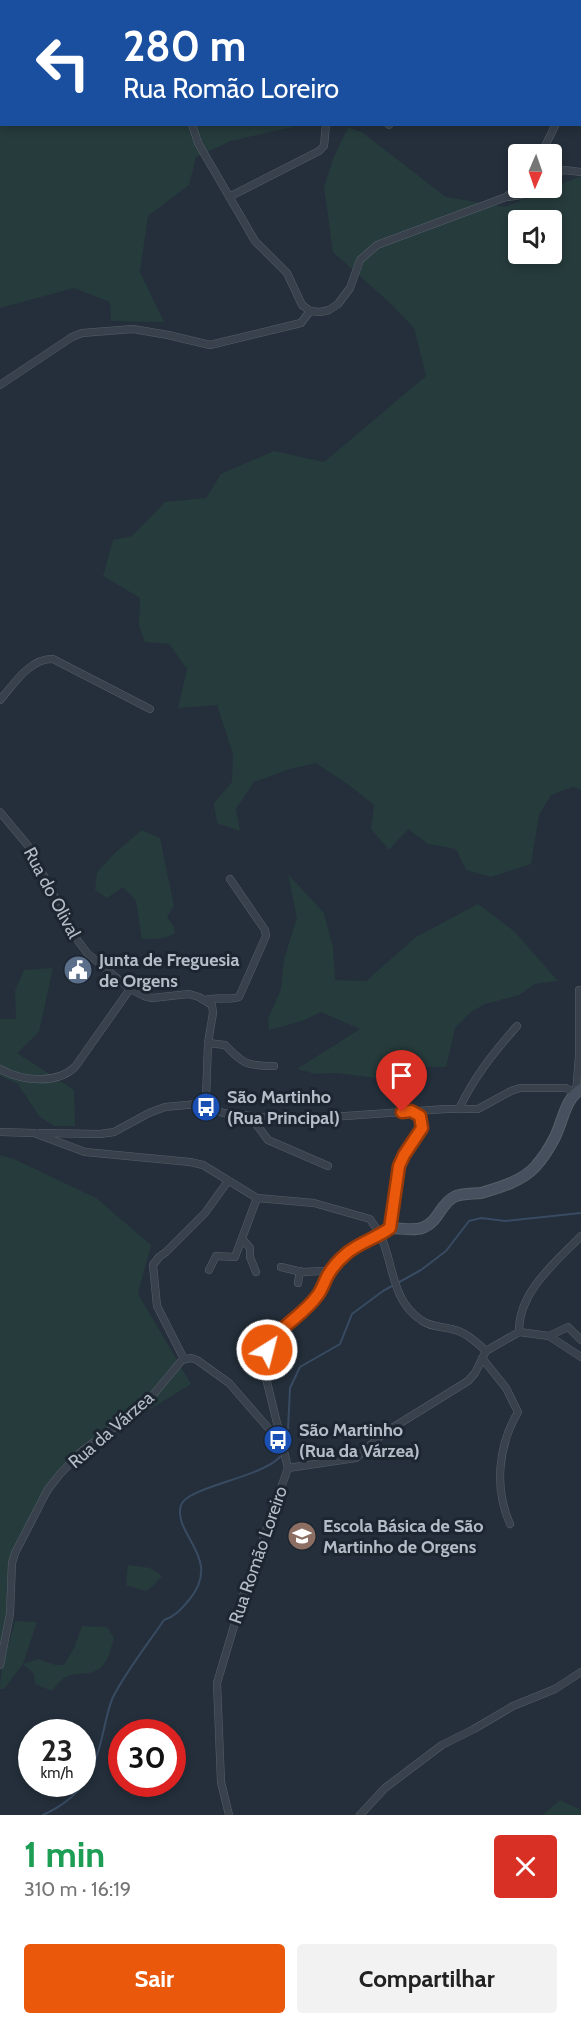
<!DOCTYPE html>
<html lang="pt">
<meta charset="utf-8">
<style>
body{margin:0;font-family:Cabin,sans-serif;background:#f2f2f2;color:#222;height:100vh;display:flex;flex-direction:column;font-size:22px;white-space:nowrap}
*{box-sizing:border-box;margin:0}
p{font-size:20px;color:#767676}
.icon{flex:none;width:33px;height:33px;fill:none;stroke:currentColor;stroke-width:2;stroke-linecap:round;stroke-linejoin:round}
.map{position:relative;height:1815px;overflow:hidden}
.details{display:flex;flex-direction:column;background:#fff;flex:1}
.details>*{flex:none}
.hud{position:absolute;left:0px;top:0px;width:582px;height:126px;box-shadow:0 3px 9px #0003;background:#1a4fa0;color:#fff;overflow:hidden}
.needle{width:39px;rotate:182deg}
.tools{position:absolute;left:508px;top:144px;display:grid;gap:12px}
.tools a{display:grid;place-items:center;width:54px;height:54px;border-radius:6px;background:#fff;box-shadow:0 3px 9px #0003;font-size:30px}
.speed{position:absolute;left:18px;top:1719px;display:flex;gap:12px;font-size:30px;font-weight:700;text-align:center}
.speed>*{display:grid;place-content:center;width:78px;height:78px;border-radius:50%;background:#fff;box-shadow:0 3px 9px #0003;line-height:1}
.speed small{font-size:15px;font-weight:400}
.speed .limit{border:9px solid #d22;background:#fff;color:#111}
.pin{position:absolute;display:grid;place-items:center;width:51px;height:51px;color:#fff;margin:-62px -26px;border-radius:50% 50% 50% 0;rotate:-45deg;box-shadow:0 0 6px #0007}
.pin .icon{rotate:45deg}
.me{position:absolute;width:66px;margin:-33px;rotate:36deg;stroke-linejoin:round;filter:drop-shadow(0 0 4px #0008)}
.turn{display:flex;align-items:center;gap:21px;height:126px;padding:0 24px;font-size:27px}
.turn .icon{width:78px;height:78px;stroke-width:2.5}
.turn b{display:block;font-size:42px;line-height:51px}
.round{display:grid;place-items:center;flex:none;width:63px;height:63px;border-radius:6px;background:#f2f2f2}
.head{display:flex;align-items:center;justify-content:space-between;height:102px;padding:0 24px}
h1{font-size:36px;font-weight:700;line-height:45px;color:#1e9e55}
.primary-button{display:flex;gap:12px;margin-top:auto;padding:12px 24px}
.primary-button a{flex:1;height:69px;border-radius:6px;background:#ea580c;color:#fff;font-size:24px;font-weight:700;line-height:69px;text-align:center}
.primary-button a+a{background:#f2f2f2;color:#222}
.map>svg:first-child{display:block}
.green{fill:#263b3c;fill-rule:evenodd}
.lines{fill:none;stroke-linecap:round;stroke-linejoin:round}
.stream{stroke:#384b62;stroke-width:2}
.street-casing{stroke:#565f69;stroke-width:8}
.secondary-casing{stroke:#565f69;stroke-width:12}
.street{stroke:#38414c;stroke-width:7}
.secondary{stroke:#46505e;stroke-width:10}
.route-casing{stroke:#983908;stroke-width:15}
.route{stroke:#ea580c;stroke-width:10}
.labels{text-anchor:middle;stroke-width:6;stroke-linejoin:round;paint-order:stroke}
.street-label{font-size:18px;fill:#b3bcc7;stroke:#1d2630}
.poi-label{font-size:18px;font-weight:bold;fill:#b3bcc7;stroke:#1d2630;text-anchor:start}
</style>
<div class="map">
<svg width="581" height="1815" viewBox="0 0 581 1815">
<rect width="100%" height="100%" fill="#242f3b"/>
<g class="green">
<polygon points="0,78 1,78 2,124 301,125 231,141 196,157 189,185 148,216 140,272 164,322 111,321 110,302 74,288 0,308"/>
<path d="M348 127 363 133 446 197 505 207 581 176V790L573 787 551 795 539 815 531 864 491 877 466 870 456 849 428 844 408 829 389 850 371 829 374 805 349 785 316 763 290 769 254 782 236 809 240 831 217 823 214 803 232 782 233 754 217 705 178 708 187 669 169 644 145 642 139 625 140 598 103 576 113 540 132 536 165 502 206 498 221 474 274 451 324 462 426 376 414 328 391 304 333 252 324 187 333 159ZM519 220H552V254H519Z"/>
<path d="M142 830 160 838 174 906 167 917 174 927 175 933C165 940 154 939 142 939L136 901 123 887 107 898 95 890 97 872 117 851Z"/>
<polygon points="288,874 324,913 333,947 335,980 366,981 416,937 478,904 514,931 558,981 535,984 519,995 485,1004 471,1012 455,1028 446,1067 425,1067 392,1080 336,1073 315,1074 297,1069 360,1029 321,1012 302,1021 269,1030 268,1019 281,989 284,959 297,918"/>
<polygon points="53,968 39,1032 17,1053 74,1090 75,1126 54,1126 40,1117 17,1083 0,1076 0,1019 16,1019 15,991 24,970"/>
<polygon points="0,1155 14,1159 96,1198 151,1245 138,1294 191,1384 82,1451 32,1519 12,1563 2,1660 0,1660"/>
<polygon points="128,1565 150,1568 162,1576 153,1586 146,1591 126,1585"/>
<path d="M15 1621 37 1622 23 1664 38 1659 56 1665H64L74 1648 82 1626 107 1627 114 1638C111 1648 108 1663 99 1669 88 1677 72 1670 62 1680 58 1683 55 1687 52 1691L35 1684 34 1674 23 1664 4 1689H0C0 1666 10 1643 15 1621Z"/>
<polygon points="560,1800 581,1810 581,1815 543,1815"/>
</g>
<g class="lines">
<g class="stream">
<polyline points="287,1450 290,1388 300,1367 340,1344 352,1314 383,1291 421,1270 446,1251 469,1221 481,1218 505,1221 581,1213"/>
<path d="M43 1815C82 1797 94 1774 103 1733 106 1721 108 1708 113 1697 127 1670 147 1645 164 1620 176 1616 181 1609 189 1600 224 1558 172 1535 181 1505 187 1487 260 1478 280 1457"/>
</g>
<g class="street-casing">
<g id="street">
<polyline points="233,0 234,2"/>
<polyline points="0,75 2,74"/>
<polyline points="580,77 581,76"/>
<polyline points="192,124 198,143 255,241 287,273 302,305 310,311 320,312 329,310 338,304 350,288 360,260 377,245 506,197 519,187"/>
<polyline points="388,124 389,125"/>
<polyline points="541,154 556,124"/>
<polyline points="552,175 564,170 581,172"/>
<polyline points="229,197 319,151 324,146 326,124"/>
<polyline points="508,197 521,195 537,188"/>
<polyline points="0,385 72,337 82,333 133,329 168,335 210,345 301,323 310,311"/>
<path d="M0 700C14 684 30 658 53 659L150 709"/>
<polyline points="0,812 29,847 76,938 87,953 130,989 144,996 152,998 189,994 199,997 212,1005 213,1013 208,1043 206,1098 213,1109 223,1113 288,1120 446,1109 478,1109 511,1091 520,1088 566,1088 576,1093 579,1056 579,990"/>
<path d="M205 1000C217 996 227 1001 239 997L266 936 265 930 230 879"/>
<path d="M208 1043 225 1045C243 1064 247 1066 274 1066"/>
<path d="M0 1069C22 1081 56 1085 75 1067L130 989"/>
<path d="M459 1109C474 1077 494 1052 517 1026"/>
<polyline points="253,1117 256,1124 268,1140 328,1166"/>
<path d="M0 1132 34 1133 85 1152 190 1162 203 1165 257 1198 314 1203 370 1219C373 1224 377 1229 380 1234 394 1264 391 1300 421 1320 430 1327 440 1326 451 1329 466 1332 475 1341 486 1351"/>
<polyline points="40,1133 100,1134 114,1132 149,1113 165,1107 208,1103"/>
<polyline points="242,1239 250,1248 250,1257 256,1272"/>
<polyline points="281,1267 302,1272 323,1271 328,1273"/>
<polyline points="209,1270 216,1256 235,1257 257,1198"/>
<polyline points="298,1283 300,1271"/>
<path d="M519 1332C518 1292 555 1263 581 1236"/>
<polyline points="519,1332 549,1336 581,1357"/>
<polyline points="549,1336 568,1327 581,1340"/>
<path d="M482 1358 506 1388 518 1412C498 1446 494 1488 510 1524"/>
<polyline points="184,1359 157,1306 153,1265 159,1257 166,1252 205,1213 228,1181"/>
<polyline points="288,1468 356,1458 384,1433 468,1381 475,1373 486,1351 519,1332"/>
<polyline points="0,1665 10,1614 12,1563 15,1553 48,1489 60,1474 82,1451 144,1406 182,1360 191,1358 197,1360 229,1383 269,1429 279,1435"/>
<path d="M229 1815 221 1782 217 1683 243 1596 288 1468 265 1374C265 1361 265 1350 272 1339 280 1327 293 1321 303 1312 322 1295 327 1269 347 1253 359 1243 377 1238 390 1228L399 1166 404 1155 422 1128 420 1116 412 1112"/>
<polyline points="360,1815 385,1788 442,1745 474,1729 513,1706 555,1689 581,1672"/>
</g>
</g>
<g class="secondary-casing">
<path id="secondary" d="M390 1228C400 1228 413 1231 422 1228 438 1223 440 1204 454 1197 462 1193 473 1194 481 1193 499 1188 522 1181 535 1167 543 1158 550 1147 555 1137 563 1121 565 1099 581 1089"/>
</g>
<use href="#street" class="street"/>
<use href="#secondary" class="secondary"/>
</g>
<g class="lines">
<g class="route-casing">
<path id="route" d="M267 1350C278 1326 302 1317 317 1296 322 1290 324 1282 328 1275 332 1268 340 1259 346 1254 358 1243 377 1238 390 1228L399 1166 404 1155 422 1128 420 1116 411 1111 402 1112"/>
</g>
<use href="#route" class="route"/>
</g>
<defs>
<g id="civic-disc" transform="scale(1.5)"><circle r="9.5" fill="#5c6f8a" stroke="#1d2630"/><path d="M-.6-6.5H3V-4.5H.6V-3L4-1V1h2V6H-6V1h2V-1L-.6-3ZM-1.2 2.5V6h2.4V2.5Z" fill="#fff"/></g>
<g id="bus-disc" transform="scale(1.5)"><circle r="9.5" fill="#1a4fb4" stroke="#1d2630"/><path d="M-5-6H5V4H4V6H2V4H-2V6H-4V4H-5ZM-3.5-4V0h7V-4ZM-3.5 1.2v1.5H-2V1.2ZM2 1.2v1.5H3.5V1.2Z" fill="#fff"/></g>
<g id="school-disc" transform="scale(1.5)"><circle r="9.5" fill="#8d6e63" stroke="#1d2630"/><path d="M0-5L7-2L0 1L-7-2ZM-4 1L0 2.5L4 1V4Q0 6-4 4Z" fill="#fff"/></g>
</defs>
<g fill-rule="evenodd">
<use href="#civic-disc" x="78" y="970"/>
<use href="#bus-disc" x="206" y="1107"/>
<use href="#bus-disc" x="278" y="1440"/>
<use href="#school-disc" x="302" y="1536"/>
</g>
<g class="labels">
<g class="street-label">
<text transform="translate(52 893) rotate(62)" y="6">Rua do Olival</text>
<text transform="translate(111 1430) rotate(-41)" y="6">Rua da Várzea</text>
<text transform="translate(258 1555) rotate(-71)" y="6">Rua Romão Loreiro</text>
</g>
<g class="poi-label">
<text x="99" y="966">Junta de Freguesia<tspan x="99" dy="21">de Orgens</tspan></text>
<text x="227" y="1103">São Martinho<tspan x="227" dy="21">(Rua Principal)</tspan></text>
<text x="299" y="1436">São Martinho<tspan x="299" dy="21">(Rua da Várzea)</tspan></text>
<text x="323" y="1532">Escola Básica de São<tspan x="323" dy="21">Martinho de Orgens</tspan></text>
</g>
</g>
</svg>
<div class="tools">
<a><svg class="needle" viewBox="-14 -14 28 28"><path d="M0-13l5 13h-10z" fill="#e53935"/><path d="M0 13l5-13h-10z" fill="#767676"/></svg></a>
<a><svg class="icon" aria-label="sound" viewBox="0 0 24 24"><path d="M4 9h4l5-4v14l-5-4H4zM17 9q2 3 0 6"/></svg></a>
</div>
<div class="speed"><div>23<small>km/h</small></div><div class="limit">30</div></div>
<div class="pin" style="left:402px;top:1112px;background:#d93025"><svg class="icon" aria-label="arrive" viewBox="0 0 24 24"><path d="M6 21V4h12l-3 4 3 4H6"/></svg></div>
<svg class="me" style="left:267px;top:1350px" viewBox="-20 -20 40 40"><circle r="17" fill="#ea580c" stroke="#fff" stroke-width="3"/><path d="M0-11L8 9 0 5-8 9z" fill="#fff"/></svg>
<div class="hud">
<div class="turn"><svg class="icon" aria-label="left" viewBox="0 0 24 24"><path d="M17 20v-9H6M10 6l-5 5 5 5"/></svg><div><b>280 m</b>Rua Romão Loreiro</div></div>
</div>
</div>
<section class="details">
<div class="head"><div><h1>1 min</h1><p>310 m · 16:19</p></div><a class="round" style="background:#d93025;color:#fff"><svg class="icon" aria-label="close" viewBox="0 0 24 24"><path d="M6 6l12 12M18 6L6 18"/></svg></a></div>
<div class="primary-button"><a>Sair</a><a>Compartilhar</a></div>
</section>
